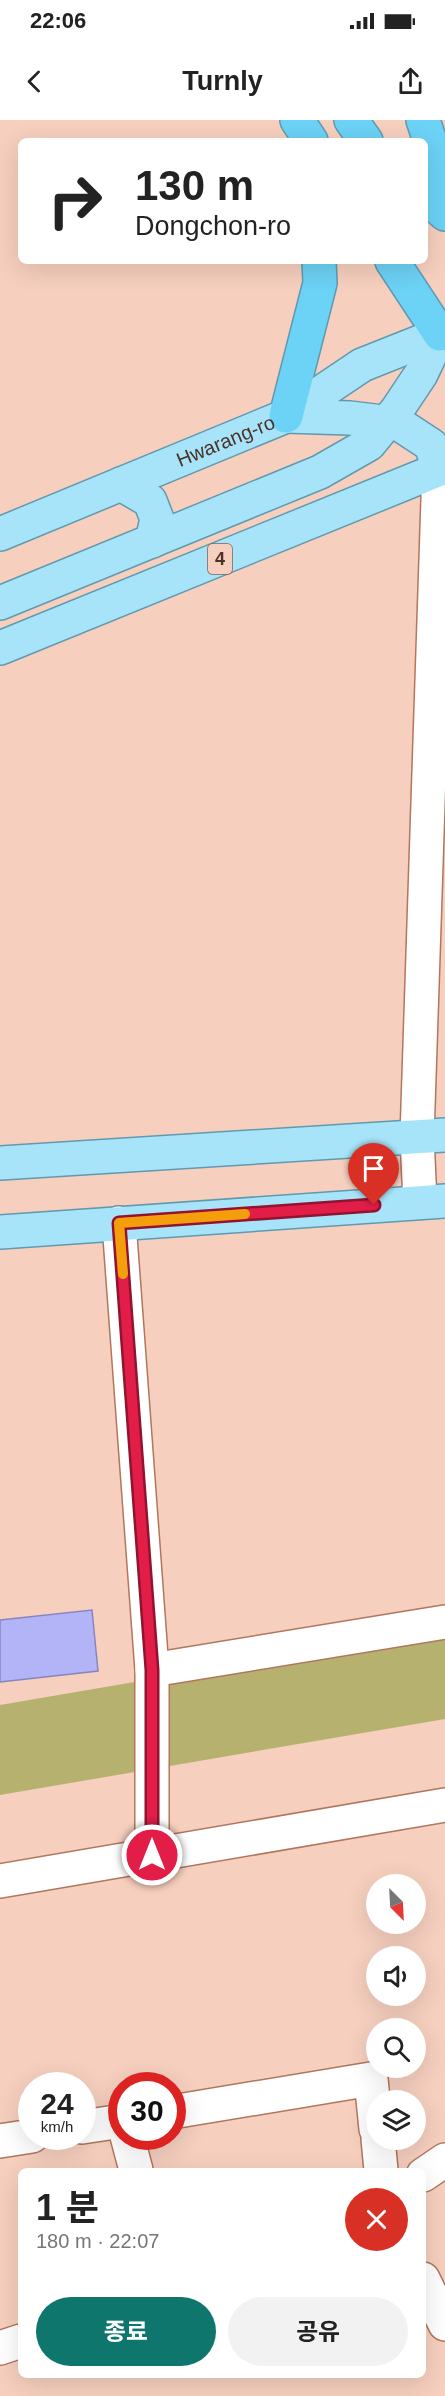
<!DOCTYPE html>
<html lang="ko">
<meta charset="utf-8">
<style>
body{margin:0;font-family:Arial,"Noto Sans KR",sans-serif;background:#f2f2f2;color:#222;height:100vh;display:flex;flex-direction:column;font-size:22px;white-space:nowrap}
*{box-sizing:border-box;margin:0}
p{font-size:20px;color:#767676}
.icon{flex:none;width:33px;height:33px;fill:none;stroke:currentColor;stroke-width:2;stroke-linecap:round;stroke-linejoin:round}
.map{position:relative;flex:1;overflow:hidden}
.drawer{position:absolute;left:18px;top:2048px;width:408px;height:210px;display:flex;flex-direction:column;background:#fff;border-radius:9px;box-shadow:0 6px 24px #0002}
.drawer>*{flex:none}
.hud{position:absolute;left:18px;top:18px;width:410px;height:126px;border-radius:9px;box-shadow:0 6px 24px #0002;background:#fff;color:#222;overflow:hidden}
.needle{width:39px;rotate:156deg}
.fabs{position:absolute;left:366px;top:1754px;display:grid;gap:12px}
.fabs a{display:grid;place-items:center;width:60px;height:60px;border-radius:50%;background:#fff;box-shadow:0 6px 24px #0002;font-size:30px}
.speed{position:absolute;left:18px;top:1952px;display:flex;gap:12px;font-size:30px;font-weight:700;text-align:center}
.speed>*{display:grid;place-content:center;width:78px;height:78px;border-radius:50%;background:#fff;box-shadow:0 6px 24px #0002;line-height:1}
.speed small{font-size:15px;font-weight:400}
.speed .limit{border:9px solid #d22;background:#fff;color:#111}
.pin{position:absolute;display:grid;place-items:center;width:51px;height:51px;color:#fff;margin:-62px -26px;border-radius:50% 50% 50% 0;rotate:-45deg;box-shadow:0 0 6px #0007}
.pin .icon{rotate:45deg}
.me{position:absolute;width:66px;margin:-33px;rotate:0deg;stroke-linejoin:round;filter:drop-shadow(0 0 4px #0008)}
.turn{display:flex;align-items:center;gap:21px;height:126px;padding:0 18px;font-size:27px}
.turn .icon{width:78px;height:78px;stroke-width:2.5}
.turn b{display:block;font-size:42px;line-height:51px}
.round{display:grid;place-items:center;flex:none;width:63px;height:63px;border-radius:32px;background:#f2f2f2}
.overview{display:flex;align-items:center;justify-content:space-between;height:102px;padding:0 18px}
h1{font-size:36px;font-weight:700;line-height:45px}
.button{display:flex;gap:12px;margin-top:auto;padding:12px 18px}
.button a{flex:1;height:69px;border-radius:36px;background:#0f766e;color:#fff;font-size:24px;font-weight:700;line-height:69px;text-align:center}
.button a+a{background:#f2f2f2;color:#222}
.status{display:flex;justify-content:space-between;align-items:center;height:42px;padding:0 30px;background:#fff;direction:ltr}
.status svg{height:16px;fill:currentColor}
header{display:flex;justify-content:space-between;align-items:center;height:78px;padding:0 18px;background:#fff;font-size:27px;font-weight:700}
.map>svg:first-child{display:block}
.green{fill:#b7b16f}
.building{fill:#b3b4f7;stroke:#8686bf;stroke-width:1.5}
.lines{fill:none;stroke-linecap:round;stroke-linejoin:round}
.minor-casing{stroke:#b2765d;stroke-width:36}
.major-casing{stroke:#619aae;stroke-width:36}
.highway-casing{stroke:#619aae;stroke-width:36}
.minor{stroke:#fff;stroke-width:33}
.major{stroke:#a7e4fa;stroke-width:33}
.highway{stroke:#6cd2f6;stroke-width:33}
.route-casing{stroke:#92132f;stroke-width:15}
.route{stroke:#e11d48;stroke-width:10}
.slow{stroke:#f59e0b;stroke-width:10}
.labels{text-anchor:middle;stroke-width:5;stroke-linejoin:round;paint-order:stroke}
.shield{fill:#f6cfbe;stroke:#7f6155;stroke-width:1.5}
.shield-label{font-size:18px;font-weight:bold;fill:#4c3228}
.street-label{font-size:20px;fill:#4c3228;stroke:#f6cfbe}
</style>
<div class="status"><b>22:06</b><svg viewBox="0 0 49 12"><path d="M0 12V9h3v3zM5 12V6h3v6zM10 12V3h3v9zM15 12V0h3v12zM26 1h20v11H26zM47 4h2v5h-2z"/></svg></div>
<header><svg class="icon" aria-label="back" viewBox="0 0 24 24"><path d="M15 5l-7 7 7 7"/></svg>Turnly<svg class="icon" aria-label="share" viewBox="0 0 24 24"><path d="M12 15V3M7 8l5-5 5 5M5 13v7h14v-7"/></svg></header>
<div class="map">
<svg width="445" height="2276" viewBox="0 0 445 2276">
<rect width="100%" height="100%" fill="#f6cfbe"/>
<polygon class="green" points="445,1509 445,1599 0,1675 0,1585"/>
<polygon class="building" points="92,1490 98,1551 0,1562 0,1500"/>
<g class="lines">
<g class="minor-casing">
<g id="minor">
<polyline points="420,1082 417,1017 439,349"/>
<polyline points="119,1103 152,1550 152,1735"/>
<polyline points="152,1550 445,1502"/>
<polyline points="0,1761 445,1685"/>
<polyline points="172,1992 371,1959 376,2009"/>
<polyline points="82,2007 122,2001"/>
<polyline points="127,2016 136,2050"/>
<polyline points="378,2019 381,2050"/>
<polyline points="0,2021 32,2016"/>
<polyline points="423,2055 445,2040"/>
<polyline points="423,2159 445,2204"/>
<polyline points="0,2228 21,2221"/>
</g>
</g>
<g class="major-casing">
<g id="major">
<polyline points="286,296 350,298 399,304 431,325 439,349"/>
<polyline points="121,364 150,381 157,399 152,421"/>
<path id="s1" d="M0 414 286 296 362 245 445 212"/>
<polyline points="0,483 320,352 369,324 397,290 421,254 440,214"/>
<polyline points="0,528 445,347"/>
<polyline points="0,1043 445,1015"/>
<polyline points="0,1112 445,1081"/>
</g>
</g>
<g class="highway-casing">
<g id="highway">
<polyline points="297,0 311,21"/>
<polyline points="351,0 366,21"/>
<polyline points="423,0 445,66"/>
<polyline points="424,75 445,94"/>
<polyline points="392,141 440,214"/>
<polyline points="286,296 320,163 319,141"/>
</g>
</g>
<use href="#minor" class="minor"/>
<use href="#major" class="major"/>
<use href="#highway" class="highway"/>
</g>
<g class="lines">
<g class="route-casing">
<polyline id="route" points="152,1735 152,1550 119,1103 374,1085"/>
</g>
<use href="#route" class="route"/>
<polyline class="slow" points="123,1154 119,1103 245,1094"/>
</g>
<g class="labels">
<rect class="shield" x="208" y="424" width="24" height="30" rx="4.5"/>
<g class="shield-label">
<text x="220" y="445">4</text>
</g>
<g class="street-label">
<text dy="7" stroke="none"><textPath href="#s1" startOffset="244">Hwarang-ro</textPath></text>
</g>
</g>
</svg>
<div class="fabs">
<a><svg class="needle" viewBox="-14 -14 28 28"><path d="M0-13l5 13h-10z" fill="#e53935"/><path d="M0 13l5-13h-10z" fill="#767676"/></svg></a>
<a><svg class="icon" aria-label="sound" viewBox="0 0 24 24"><path d="M4 9h4l5-4v14l-5-4H4zM17 9q2 3 0 6"/></svg></a>
<a><svg class="icon" aria-label="search" viewBox="0 0 24 24"><circle cx="10" cy="10" r="6"/><path d="M15 15l6 6"/></svg></a>
<a><svg class="icon" aria-label="layers" viewBox="0 0 24 24"><path d="M12 4l9 5-9 5-9-5zM3 14l9 5 9-5"/></svg></a>
</div>
<div class="speed"><div>24<small>km/h</small></div><div class="limit">30</div></div>
<div class="pin" style="left:374px;top:1085px;background:#d93025"><svg class="icon" aria-label="arrive" viewBox="0 0 24 24"><path d="M6 21V4h12l-3 4 3 4H6"/></svg></div>
<svg class="me" style="left:152px;top:1735px" viewBox="-20 -20 40 40"><circle r="17" fill="#e11d48" stroke="#fff" stroke-width="3"/><path d="M0-11L8 9 0 5-8 9z" fill="#fff"/></svg>
<div class="hud">
<div class="turn"><svg class="icon" aria-label="right" viewBox="0 0 24 24"><path d="M7 20v-9h11M14 6l5 5-5 5"/></svg><div><b>130 m</b>Dongchon-ro</div></div>
</div>
<section class="drawer">
<div class="overview"><div><h1>1 분</h1><p>180 m · 22:07</p></div><a class="round" style="background:#d93025;color:#fff"><svg class="icon" aria-label="close" viewBox="0 0 24 24"><path d="M6 6l12 12M18 6L6 18"/></svg></a></div>
<div class="button"><a>종료</a><a>공유</a></div>
</section>
</div>
